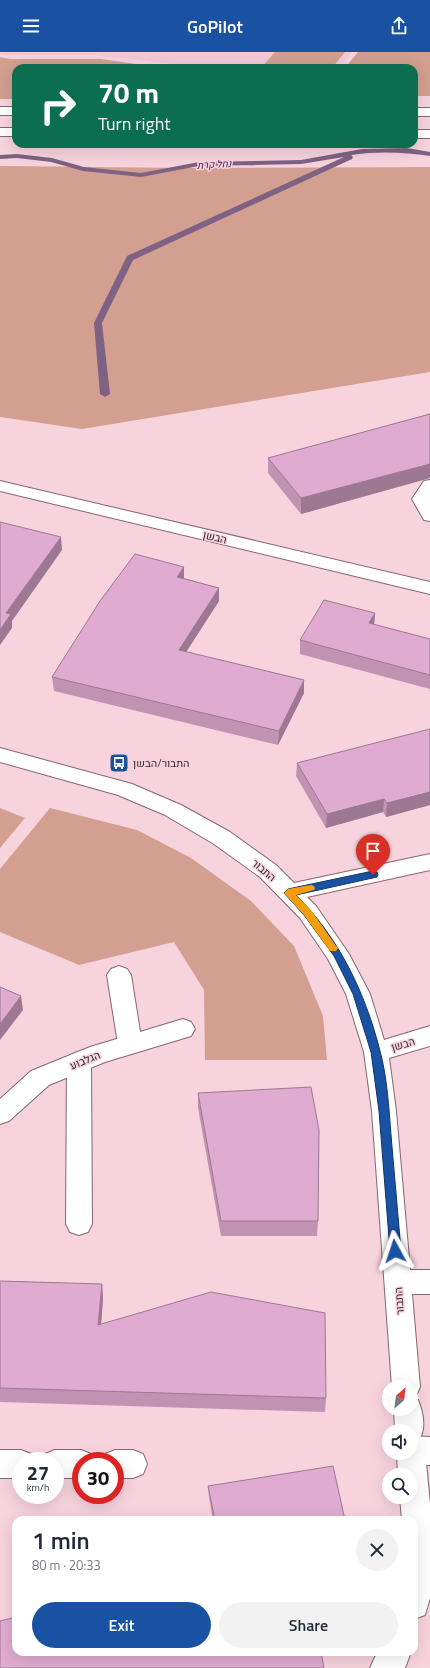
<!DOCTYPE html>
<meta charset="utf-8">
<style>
body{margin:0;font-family:"Titillium Web",Heebo,sans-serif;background:#f2f2f3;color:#1f2937;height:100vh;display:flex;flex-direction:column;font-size:15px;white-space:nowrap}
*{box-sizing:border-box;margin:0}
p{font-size:13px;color:#747a83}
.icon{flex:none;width:22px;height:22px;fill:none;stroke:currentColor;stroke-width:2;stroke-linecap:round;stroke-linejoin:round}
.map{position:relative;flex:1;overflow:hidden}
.sheet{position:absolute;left:12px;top:1464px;width:406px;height:140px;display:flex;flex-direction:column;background:#fff;border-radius:12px;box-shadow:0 4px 16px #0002}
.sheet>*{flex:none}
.banner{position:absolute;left:12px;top:12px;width:406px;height:84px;border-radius:12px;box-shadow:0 4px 16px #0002;background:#0b6e4f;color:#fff;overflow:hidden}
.needle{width:26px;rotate:28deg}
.fabs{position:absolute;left:382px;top:1328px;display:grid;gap:8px}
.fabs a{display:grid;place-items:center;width:36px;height:36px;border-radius:50%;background:#fff;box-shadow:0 4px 16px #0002;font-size:20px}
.speed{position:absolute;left:12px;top:1400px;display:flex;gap:8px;font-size:20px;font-weight:700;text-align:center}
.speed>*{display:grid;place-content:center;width:52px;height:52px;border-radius:50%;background:#fff;box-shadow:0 4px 16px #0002;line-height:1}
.speed small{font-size:10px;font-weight:400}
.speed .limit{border:6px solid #d22;background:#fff;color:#111}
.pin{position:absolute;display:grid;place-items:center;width:34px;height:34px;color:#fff;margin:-41px -17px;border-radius:50% 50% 50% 0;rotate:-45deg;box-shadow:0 0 4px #0007}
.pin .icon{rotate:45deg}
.me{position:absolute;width:44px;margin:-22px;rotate:355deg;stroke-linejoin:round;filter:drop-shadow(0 0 3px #0008)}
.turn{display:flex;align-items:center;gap:14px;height:84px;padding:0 20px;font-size:18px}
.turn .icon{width:52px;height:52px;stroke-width:2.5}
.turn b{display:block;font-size:28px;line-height:34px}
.round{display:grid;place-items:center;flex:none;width:42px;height:42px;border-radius:21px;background:#f2f2f3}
.summary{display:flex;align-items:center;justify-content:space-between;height:68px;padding:0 20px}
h1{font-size:24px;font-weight:600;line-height:30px}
.action{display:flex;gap:8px;margin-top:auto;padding:8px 20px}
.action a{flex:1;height:46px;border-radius:24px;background:#1a52a3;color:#fff;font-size:16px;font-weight:600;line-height:46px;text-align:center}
.action a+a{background:#f2f2f3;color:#1f2937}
header{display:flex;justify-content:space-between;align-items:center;height:52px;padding:0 20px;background:#1a52a3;color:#fff;font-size:18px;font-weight:600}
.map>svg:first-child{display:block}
.built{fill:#f4c7d5}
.green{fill:#d29f90}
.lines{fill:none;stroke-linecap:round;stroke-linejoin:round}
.stream{fill:#7f6283;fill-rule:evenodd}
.service-casing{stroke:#866670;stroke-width:2}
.minor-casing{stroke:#866670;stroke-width:2}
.secondary-casing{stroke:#866670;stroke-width:2}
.service{fill:#fff;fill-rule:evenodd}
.minor{fill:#fff;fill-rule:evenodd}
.secondary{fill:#fff;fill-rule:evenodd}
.wall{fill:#c193b3}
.shaded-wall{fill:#9d7892}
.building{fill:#e0abd0;stroke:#9d7892}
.route{fill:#1a52a3;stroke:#11356a}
.slow{fill:#f59e0b}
.labels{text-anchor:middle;stroke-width:3;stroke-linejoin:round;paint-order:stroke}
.far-water-label{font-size:10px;font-style:italic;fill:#41144e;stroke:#f7d3de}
.street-label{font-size:11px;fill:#382a2e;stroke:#f7d3de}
.poi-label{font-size:11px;fill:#382a2e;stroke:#f7d3de;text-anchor:start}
</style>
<header><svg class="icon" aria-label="menu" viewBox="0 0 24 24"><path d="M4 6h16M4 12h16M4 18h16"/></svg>GoPilot<svg class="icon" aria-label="share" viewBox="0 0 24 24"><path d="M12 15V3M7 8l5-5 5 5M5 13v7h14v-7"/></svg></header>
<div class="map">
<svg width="430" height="1616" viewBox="0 0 430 1616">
<rect width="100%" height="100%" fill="#f7d3de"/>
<polygon class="built" points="0,0 352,0 339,16 208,16 94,3 6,3 0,2"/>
<g class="green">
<polygon points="275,0 345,0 332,16 261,16"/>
<polygon points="358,0 430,0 430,44 414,44 414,16 345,16"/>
<polygon points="0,5 10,7 101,7 165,16 16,16 16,47 0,47"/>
<polygon points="0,114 188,116 430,115 430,320 82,377 0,365"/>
<polygon points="0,756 25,766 0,796"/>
<polygon points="50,756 137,778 191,806 251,849 294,894 323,964 327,1008 205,1008 204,938 174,890 79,913 0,880 0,817"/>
</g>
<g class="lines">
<path class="stream" d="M407 96 430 100V104C404 100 377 99 351 103L353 105 352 107 133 208 102 271 110 342 105 345 100 342 94 271 127 204 344 105 301 112 199 114 141 125 83 119 51 110 17 106 0 107V103L17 102 52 106 84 115 141 121 199 110 301 108 362 97Z"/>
<g class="service-casing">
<g id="service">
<polygon points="430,428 430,469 424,468 412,447 424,429"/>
<polygon points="119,914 127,917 131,923 142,992 139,999 130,1002 121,999 118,992 107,923 111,917"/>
<polygon points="79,1000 88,1003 91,1010 92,1172 88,1180 79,1183 70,1180 66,1172 67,1010 70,1003"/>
<polygon points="411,1384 430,1385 430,1413 411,1412 401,1408 398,1401 411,1401"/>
</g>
</g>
<g class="minor-casing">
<g id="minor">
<polygon points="0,429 430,530 430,542 0,439"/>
<path d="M0 696 132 732 181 753 230 780 276 813 294 831 430 802V818L307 845 316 854 349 902 370 942 384 988 430 974V994L389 1006 396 1059 410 1218H430V1242H412L420 1335 416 1344 413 1346 418 1348C423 1360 427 1378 418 1389L421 1390 425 1400 430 1452V1546L425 1563 414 1567V1468H402L400 1445H411V1423H398L397 1401H411V1379H395L394 1357H411V1335H392L372 1059 364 1000 346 942 328 907 300 866 260 825 214 792 165 763 118 743 0 710Z"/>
<polygon points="183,967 191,970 195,977 191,984 105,1010 49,1033 9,1069 0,1072 0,1047 31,1019 90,995"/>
<polygon points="0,1398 21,1398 31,1402 34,1409 21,1409 21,1426 0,1426"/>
<polygon points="55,1398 81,1398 91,1402 94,1409 81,1409 81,1426 55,1426 55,1409 42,1409 45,1402"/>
<polygon points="115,1398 133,1398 143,1402 147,1412 143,1422 133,1426 115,1426 115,1409 102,1409 105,1402"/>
<polygon points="379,1600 411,1600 405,1616 370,1616 375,1605"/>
</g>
</g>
<g class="secondary-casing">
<g id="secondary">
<rect x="0" y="55" width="16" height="8"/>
<rect x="414" y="56" width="16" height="8"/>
<rect x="0" y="76" width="16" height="8"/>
<rect x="414" y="78" width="16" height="8"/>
</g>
</g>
<use href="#service" class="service"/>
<use href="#minor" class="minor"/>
<use href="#secondary" class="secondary"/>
</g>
<g class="wall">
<polygon points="430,362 430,426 301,462 268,421 268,406"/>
<polygon points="184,526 219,536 219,549 186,600 304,628 304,641 278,693 54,639 52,625"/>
<polygon points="375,561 374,573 430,587 430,637 300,602 300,588"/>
<polygon points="430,677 430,753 386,765 383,760 326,776 296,724 297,711"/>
<polygon points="198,1041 318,1169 317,1184 221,1184 198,1056"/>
<polygon points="0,1229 102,1232 103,1246 101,1272 326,1346 325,1360 0,1350"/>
<polygon points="208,1434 345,1468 213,1468 209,1446"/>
</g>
<g class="shaded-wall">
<polygon points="430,412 430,426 301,462 301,446"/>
<polygon points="61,485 62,498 12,569 12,576 0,593 0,578 6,561"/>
<polygon points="184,515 184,528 177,525"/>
<polygon points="219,536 219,549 179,611 179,598"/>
<polygon points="375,561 374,574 369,571"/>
<polygon points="304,628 304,641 278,693 279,679"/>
<polygon points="430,740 430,753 386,765 387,751"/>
<polygon points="384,747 383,760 326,776 327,762"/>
<polygon points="21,944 23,958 0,988 0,972"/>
<polygon points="102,1232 103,1246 100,1287 98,1273"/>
</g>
<g class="building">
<polygon points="430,362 430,412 301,446 268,406"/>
<polygon points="0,470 61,485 6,561 11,562 0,578"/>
<polygon points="135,502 184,515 177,525 219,536 179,598 304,628 279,679 52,625 100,549"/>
<polygon points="324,548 375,561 369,571 430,587 430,623 300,588"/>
<polygon points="430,677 430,740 387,751 384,747 327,762 297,711"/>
<polygon points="0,935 21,944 0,972"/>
<polygon points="311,1035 319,1078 318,1169 221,1169 198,1041"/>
<polygon points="0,1229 102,1232 98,1273 211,1240 325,1261 326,1346 0,1336"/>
<polygon points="333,1414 345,1468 215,1468 208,1434"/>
<polygon points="16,1565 16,1600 321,1600 324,1616 0,1616 0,1569"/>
</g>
<path class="route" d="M373 819 377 820 378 823 377 825 296 843C339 886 365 940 380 999 387 1024 389 1057 391 1083 394 1122 398 1160 401 1199L399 1202 395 1203 391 1202 390 1199 379 1059 371 1000 353 942 334 904 304 863 284 841 288 837Z"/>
<polygon class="slow" points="311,833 314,834 315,836 314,838 296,843 311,858 336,894 338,896 336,899 330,899 304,863 284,841 288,837"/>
<defs>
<g id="bus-square" transform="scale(1)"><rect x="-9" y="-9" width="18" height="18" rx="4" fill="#1a52a3" stroke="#f7d3de"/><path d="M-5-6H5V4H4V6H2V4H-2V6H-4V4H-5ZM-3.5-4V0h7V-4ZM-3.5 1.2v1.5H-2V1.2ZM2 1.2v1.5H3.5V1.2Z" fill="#fff"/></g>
</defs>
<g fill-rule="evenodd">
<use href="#bus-square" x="119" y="711"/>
</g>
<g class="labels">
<g class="far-water-label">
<text transform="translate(214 112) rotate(-3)" y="4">נחל קרת</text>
</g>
<g class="street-label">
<text transform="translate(215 485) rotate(13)" y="4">הבשן</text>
<text transform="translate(264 818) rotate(40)" y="4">התבור</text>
<text transform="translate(403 992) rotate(-16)" y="4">הבשן</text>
<text transform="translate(85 1008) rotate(-22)" y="4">הגלבוע</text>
<text transform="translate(399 1249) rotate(-94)" y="4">התבור</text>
</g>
<g class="poi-label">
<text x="133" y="715">התבור/הבשן</text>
</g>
</g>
</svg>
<div class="fabs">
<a><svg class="needle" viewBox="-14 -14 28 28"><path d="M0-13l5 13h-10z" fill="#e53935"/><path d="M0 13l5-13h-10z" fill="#747a83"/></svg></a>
<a><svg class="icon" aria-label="sound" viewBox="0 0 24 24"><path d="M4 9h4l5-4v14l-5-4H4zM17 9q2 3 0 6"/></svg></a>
<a><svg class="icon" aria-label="search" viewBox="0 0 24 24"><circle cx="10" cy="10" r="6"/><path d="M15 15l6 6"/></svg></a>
</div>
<div class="speed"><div>27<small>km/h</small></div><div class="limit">30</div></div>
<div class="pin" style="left:373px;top:823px;background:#d93025"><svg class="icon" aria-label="arrive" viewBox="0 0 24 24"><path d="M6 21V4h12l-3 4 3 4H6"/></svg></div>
<svg class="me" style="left:395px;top:1199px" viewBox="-20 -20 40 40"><path d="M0-17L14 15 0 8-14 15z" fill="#1a52a3" stroke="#fff" stroke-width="4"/></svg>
<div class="banner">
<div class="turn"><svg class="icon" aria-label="right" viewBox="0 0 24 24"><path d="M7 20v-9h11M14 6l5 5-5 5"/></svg><div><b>70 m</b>Turn right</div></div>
</div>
<section class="sheet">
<div class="summary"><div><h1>1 min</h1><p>80 m · 20:33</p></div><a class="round"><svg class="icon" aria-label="close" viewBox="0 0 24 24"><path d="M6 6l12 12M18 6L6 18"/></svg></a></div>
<div class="action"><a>Exit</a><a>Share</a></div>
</section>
</div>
